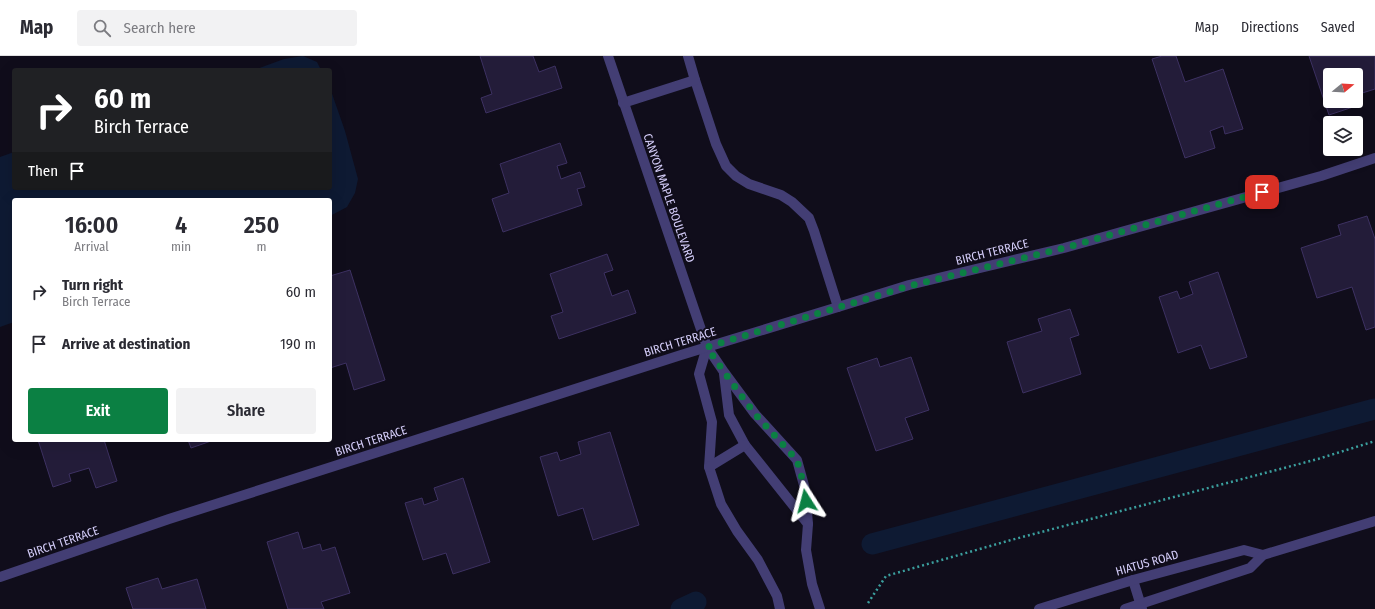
<!DOCTYPE html>
<style>
body{margin:0;font-family:"Fira Sans Condensed",sans-serif;background:#f2f2f3;color:#2b2b33;height:100vh;display:flex;flex-direction:column;font-size:15px;white-space:nowrap}
*{box-sizing:border-box;margin:0}
p{font-size:13px;color:#7c7c81}
.icon{flex:none;width:22px;height:22px;fill:none;stroke:currentColor;stroke-width:2;stroke-linecap:round;stroke-linejoin:round}
.map{position:relative;flex:1;overflow:hidden}
.details{position:absolute;left:12px;top:142px;width:320px;height:244px;display:flex;flex-direction:column;background:#fff;border-radius:4px;box-shadow:0 4px 16px #0002}
.details>*{flex:none}
.banner{position:absolute;left:12px;top:12px;width:320px;height:122px;border-radius:4px;box-shadow:0 4px 16px #0002;background:#202124;color:#fff;overflow:hidden}
.needle{width:26px;rotate:72deg}
.tools{position:absolute;left:1323px;top:12px;display:grid;gap:8px}
.tools a{display:grid;place-items:center;width:40px;height:40px;border-radius:4px;background:#fff;box-shadow:0 4px 16px #0002;font-size:20px}
.pin{position:absolute;display:grid;place-items:center;width:34px;height:34px;color:#fff;margin:-17px;border-radius:8px;box-shadow:0 2px 6px #0006}
.me{position:absolute;width:44px;margin:-22px;rotate:351deg;stroke-linejoin:round;filter:drop-shadow(0 0 3px #0008)}
.turn{display:flex;align-items:center;gap:14px;height:84px;padding:0 16px;font-size:18px}
.turn .icon{width:52px;height:52px;stroke-width:2.5}
.turn b{display:block;font-size:28px;line-height:34px}
.then{display:flex;align-items:center;height:38px;padding:0 16px;background:#0003;gap:8px;font-size:15px}
.eta{display:flex;justify-content:space-evenly;align-items:center;height:68px;text-align:center}
.eta b{font-size:24px;font-weight:600;line-height:28px}
.cta{display:flex;gap:8px;margin-top:auto;padding:8px 16px}
.cta a{flex:1;height:46px;border-radius:4px;background:#0b8043;color:#fff;font-size:16px;font-weight:600;line-height:46px;text-align:center}
.cta a+a{background:#f2f2f3;color:#2b2b33}
ul{padding:0;list-style:none}
li{display:flex;align-items:center;gap:12px;height:52px;padding:0 16px}
li div{flex:1}
li b{display:block;font-size:15px}
li em{font-style:normal}
header{display:flex;align-items:center;gap:24px;box-sizing:border-box;height:56px;padding:0 20px;background:#fff;border-bottom:1px solid #e1e1e2}
header strong{font-size:19px}
nav{display:flex;gap:22px;margin-inline-start:auto;font-size:14px}
.search{width:280px;height:36px;background:#f2f2f3;display:flex;align-items:center;gap:10px;box-sizing:border-box;padding:0 14px;border-radius:4px;color:#7c7c81;font-size:15px}
.map>svg:first-child{display:block}
.water{fill:#0e1a33}
.lines{fill:none;stroke-linecap:round;stroke-linejoin:round}
.canal{stroke:#0e1a33;stroke-width:21}
.building{fill:#231c39;stroke:#3d3162}
.path{stroke:#3b9f9e;stroke-width:2.5;stroke-dasharray:2 3;stroke-linecap:butt}
.minor{stroke:#433e74;stroke-width:10}
.route{stroke:#0b8043;stroke-width:7;stroke-dasharray:0 12.6}
.labels{text-anchor:middle;stroke-width:4;stroke-linejoin:round;paint-order:stroke}
.street-label{font-size:12px;fill:#d4cdf9;stroke:#100d1b}
</style>
<header>
<strong>Map</strong>
<div class="search"><svg class="icon" aria-label="search" viewBox="0 0 24 24"><circle cx="10" cy="10" r="6"/><path d="M15 15l6 6"/></svg>Search here</div>
<nav><a>Map</a><a>Directions</a><a>Saved</a></nav>
</header>
<div class="map">
<svg width="1375" height="553" viewBox="0 0 1375 553">
<rect width="100%" height="100%" fill="#100d1b"/>
<g class="water">
<polygon points="303,0 317,6 321,14 254,14 284,3"/>
<polygon points="330,32 345,75 358,123 355,137 347,151 330,160 330,144 14,144 14,266 0,271 0,101 14,96 14,132 330,132"/>
</g>
<g class="lines">
<g class="canal">
<polyline points="872,488 1375,353"/>
<polyline points="681,553 696,546"/>
</g>
</g>
<g class="building">
<polygon points="480,0 533,0 539,16 555,10 562,32 486,57 481,42 492,38"/>
<polygon points="1162,0 1176,0 1185,26 1223,13 1243,73 1225,78 1223,70 1210,75 1215,92 1185,102 1152,3"/>
<polygon points="1309,0 1375,0 1375,33 1356,39 1356,19 1330,19 1330,45 1356,45 1356,40 1359,49 1329,59"/>
<polygon points="560,87 567,107 557,110 561,123 580,116 585,131 577,133 582,149 503,176 492,143 509,137 500,108"/>
<polygon points="1367,160 1375,183 1375,271 1366,274 1352,231 1317,242 1301,192 1341,179 1338,169"/>
<polygon points="607,198 613,214 604,217 612,240 628,234 636,257 559,283 551,260 563,256 550,218"/>
<polygon points="350,214 385,324 354,334 346,307 330,312 330,220"/>
<polygon points="1218,216 1247,301 1210,313 1201,289 1178,297 1159,241 1177,235 1180,243 1193,238 1189,226"/>
<polygon points="1070,253 1079,279 1070,282 1081,318 1023,337 1007,286 1042,275 1038,263"/>
<polygon points="911,301 929,354 905,362 913,383 876,395 847,312 877,302 880,311"/>
<polygon points="610,376 639,469 593,484 583,452 558,460 540,401 557,396 560,405 581,398 578,386"/>
<polygon points="38,384 104,384 117,425 96,432 89,412 69,418 71,425 53,431"/>
<polygon points="188,384 214,384 191,392"/>
<polygon points="463,422 490,506 453,518 446,497 423,504 405,447 422,442 424,449 438,444 434,432"/>
<polygon points="298,476 303,493 320,488 322,495 335,491 350,537 321,546 324,553 288,553 267,486"/>
<polygon points="158,522 162,533 197,523 206,553 133,553 126,532"/>
</g>
<g class="lines">
<polyline class="path" points="868,547 886,520 1011,484 1318,403 1375,385"/>
<g class="minor">
<polyline points="608,0 707,291 724,316 755,358 797,404 805,433 808,468 806,494 812,528 820,553"/>
<polyline points="695,24 716,88 726,110 736,120 749,128 781,139 792,146 809,162 814,175 838,251"/>
<polyline points="623,47 695,24 688,0"/>
<polyline points="707,291 699,318 712,366 709,411 721,448 737,475 758,504 777,540 780,553"/>
<polyline points="724,318 729,359 745,389 808,468"/>
<polyline points="709,411 745,389"/>
<polyline points="0,521 169,463 681,299 838,251 909,229 1064,192 1321,120 1375,102"/>
<polyline points="1133,524 1142,553"/>
<polyline points="1039,553 1133,524 1244,494 1263,499"/>
<polyline points="1125,553 1250,512 1263,499 1375,465"/>
</g>
</g>
<g class="lines">
<polyline class="route" points="806,445 805,433 797,404 755,358 724,316 707,291 909,230 1064,192 1262,136"/>
</g>
<g class="labels">
<g class="street-label">
<text transform="translate(669 142) rotate(71)" y="4">CANYON MAPLE BOULEVARD</text>
<text transform="translate(992 196) rotate(-14)" y="4">BIRCH TERRACE</text>
<text transform="translate(680 286) rotate(-17)" y="4">BIRCH TERRACE</text>
<text transform="translate(371 385) rotate(-18)" y="4">BIRCH TERRACE</text>
<text transform="translate(63 486) rotate(-19)" y="4">BIRCH TERRACE</text>
<text transform="translate(1147 507) rotate(-16)" y="4">HIATUS ROAD</text>
</g>
</g>
</svg>
<div class="tools">
<a><svg class="needle" viewBox="-14 -14 28 28"><path d="M0-13l5 13h-10z" fill="#e53935"/><path d="M0 13l5-13h-10z" fill="#7c7c81"/></svg></a>
<a><svg class="icon" aria-label="layers" viewBox="0 0 24 24"><path d="M12 4l9 5-9 5-9-5zM3 14l9 5 9-5"/></svg></a>
</div>
<div class="pin" style="left:1262px;top:136px;background:#d93025"><svg class="icon" aria-label="arrive" viewBox="0 0 24 24"><path d="M6 21V4h12l-3 4 3 4H6"/></svg></div>
<svg class="me" style="left:806px;top:445px" viewBox="-20 -20 40 40"><path d="M0-17L14 15 0 8-14 15z" fill="#0b8043" stroke="#fff" stroke-width="4"/></svg>
<div class="banner">
<div class="turn"><svg class="icon" aria-label="right" viewBox="0 0 24 24"><path d="M7 20v-9h11M14 6l5 5-5 5"/></svg><div><b>60 m</b>Birch Terrace</div></div>
<div class="then">Then<svg class="icon" aria-label="arrive" viewBox="0 0 24 24"><path d="M6 21V4h12l-3 4 3 4H6"/></svg></div>
</div>
<section class="details">
<div class="eta">
<div><b>16:00</b><p>Arrival</p></div>
<div><b>4</b><p>min</p></div>
<div><b>250</b><p>m</p></div>
</div>
<ul>
<li><svg class="icon" aria-label="right" viewBox="0 0 24 24"><path d="M7 20v-9h11M14 6l5 5-5 5"/></svg><div><b>Turn right</b><p>Birch Terrace</p></div><em>60 m</em></li>
<li><svg class="icon" aria-label="arrive" viewBox="0 0 24 24"><path d="M6 21V4h12l-3 4 3 4H6"/></svg><div><b>Arrive at destination</b></div><em>190 m</em></li>
</ul>
<div class="cta"><a>Exit</a><a>Share</a></div>
</section>
</div>
